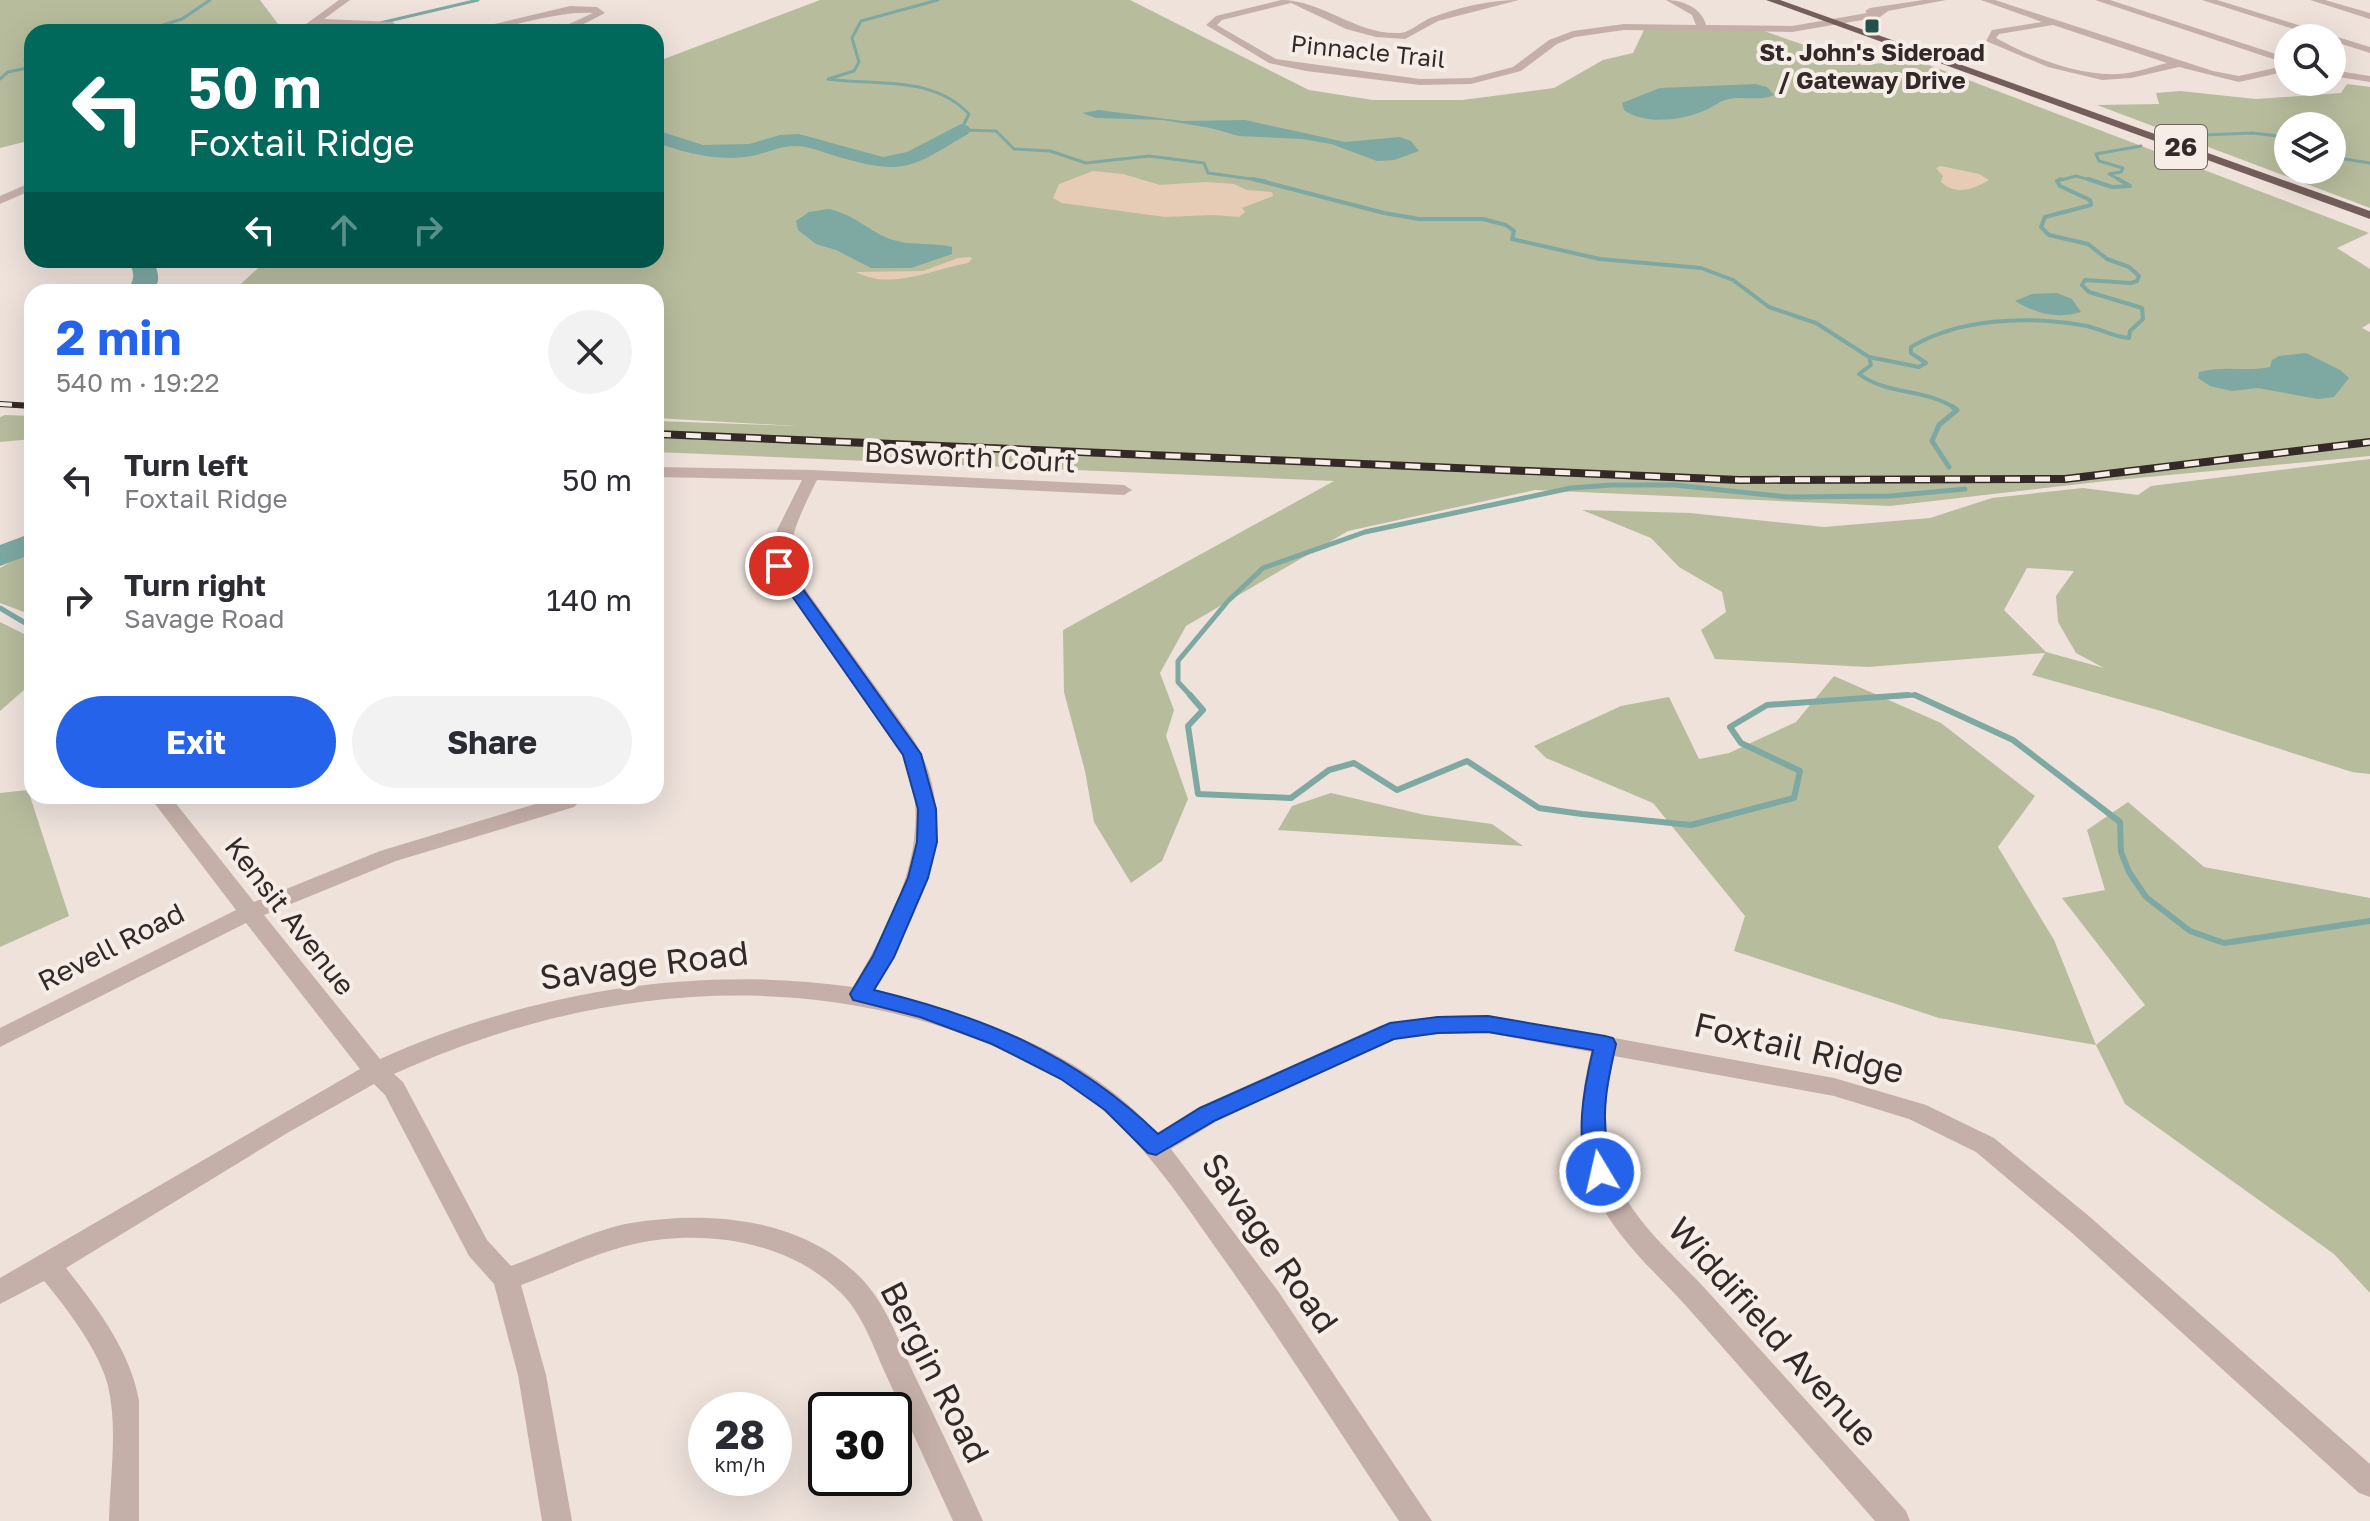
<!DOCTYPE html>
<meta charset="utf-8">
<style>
body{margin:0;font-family:"Golos Text",sans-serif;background:#f2f2f3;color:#2b2b33;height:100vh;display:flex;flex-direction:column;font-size:30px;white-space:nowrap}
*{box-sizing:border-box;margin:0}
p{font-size:26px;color:#7c7c81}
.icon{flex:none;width:44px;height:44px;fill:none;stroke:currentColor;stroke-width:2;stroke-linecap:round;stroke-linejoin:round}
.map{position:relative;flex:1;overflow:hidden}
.panel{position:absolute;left:24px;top:284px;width:640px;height:520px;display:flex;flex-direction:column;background:#fff;border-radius:24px;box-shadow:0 8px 32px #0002}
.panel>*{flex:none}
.guide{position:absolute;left:24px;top:24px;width:640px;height:244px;border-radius:24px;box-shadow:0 8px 32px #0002;background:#00695c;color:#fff;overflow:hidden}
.buttons{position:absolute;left:2274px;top:24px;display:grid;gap:16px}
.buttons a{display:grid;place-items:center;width:72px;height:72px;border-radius:50%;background:#fff;box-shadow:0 8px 32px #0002;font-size:40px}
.speed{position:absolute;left:688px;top:1392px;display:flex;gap:16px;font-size:40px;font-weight:700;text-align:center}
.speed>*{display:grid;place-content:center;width:104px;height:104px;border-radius:50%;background:#fff;box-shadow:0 8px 32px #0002;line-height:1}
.speed small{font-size:20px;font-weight:400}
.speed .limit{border:4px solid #111;border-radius:12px;background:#fff;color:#111}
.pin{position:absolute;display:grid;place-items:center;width:68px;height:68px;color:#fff;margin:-34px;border:4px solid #fff;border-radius:50%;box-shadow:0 2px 8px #0007}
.me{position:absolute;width:88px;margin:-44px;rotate:351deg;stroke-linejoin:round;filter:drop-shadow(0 0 6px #0008)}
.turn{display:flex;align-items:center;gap:28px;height:168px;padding:0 32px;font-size:36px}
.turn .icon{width:104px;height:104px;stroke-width:2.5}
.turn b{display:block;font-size:56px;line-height:68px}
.lanes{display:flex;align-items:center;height:76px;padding:0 32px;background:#0003;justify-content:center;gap:40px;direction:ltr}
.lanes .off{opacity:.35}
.round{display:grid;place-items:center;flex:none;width:84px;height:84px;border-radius:42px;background:#f2f2f3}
.headline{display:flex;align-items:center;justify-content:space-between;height:136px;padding:0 32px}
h1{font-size:48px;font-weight:700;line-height:60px;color:#2563eb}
.primary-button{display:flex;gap:16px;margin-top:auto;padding:16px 32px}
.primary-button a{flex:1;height:92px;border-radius:48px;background:#2563eb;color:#fff;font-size:32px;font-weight:700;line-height:92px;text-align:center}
.primary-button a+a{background:#f2f2f3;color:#2b2b33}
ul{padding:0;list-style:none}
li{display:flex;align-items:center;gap:24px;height:120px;padding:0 32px}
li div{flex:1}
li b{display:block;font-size:30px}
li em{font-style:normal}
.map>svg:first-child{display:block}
.green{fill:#b7bc9d;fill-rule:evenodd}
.sand{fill:#e6ccb5}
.water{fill:#7ea8a2}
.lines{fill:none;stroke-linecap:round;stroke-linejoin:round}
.stream-far3{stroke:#7ea8a2;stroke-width:3}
.stream-far2{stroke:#7ea8a2;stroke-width:4}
.stream-far1{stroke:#7ea8a2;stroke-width:5}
.stream{stroke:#7ea8a2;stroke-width:6}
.river{fill:#7ea8a2;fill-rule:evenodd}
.minor{fill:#c5b0a9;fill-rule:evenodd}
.major{fill:#735e5b;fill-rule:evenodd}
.rail-far1-casing{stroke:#332928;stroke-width:6}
.rail-casing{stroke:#332928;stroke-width:8}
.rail-far1{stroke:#f7ede7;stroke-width:4;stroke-dasharray:12;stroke-linecap:butt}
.rail{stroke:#f7ede7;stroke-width:5;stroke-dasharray:15;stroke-linecap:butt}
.route{fill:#2563eb;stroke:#184099;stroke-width:2}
.poi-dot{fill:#22504a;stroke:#f7ede7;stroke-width:3}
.labels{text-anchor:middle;stroke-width:8;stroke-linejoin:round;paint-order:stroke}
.far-street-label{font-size:24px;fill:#332928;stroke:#f7ede7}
.far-poi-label{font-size:24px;font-weight:bold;fill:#332928;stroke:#f7ede7}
.shield{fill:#f7ede7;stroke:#6e6461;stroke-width:2}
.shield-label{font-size:26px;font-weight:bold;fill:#332928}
.street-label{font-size:28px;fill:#332928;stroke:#f7ede7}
.near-street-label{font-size:34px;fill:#332928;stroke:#f7ede7}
</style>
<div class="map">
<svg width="2370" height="1521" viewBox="0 0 2370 1521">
<rect width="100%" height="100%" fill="#eee2db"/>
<g class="green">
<polygon points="0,0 260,0 281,28 278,32 32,32 32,140 0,148"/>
<polygon points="820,0 1130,0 1309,90 1373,100 1462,100 1554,88 1603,60 1633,53 1644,30 1758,29 1862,65 1916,60 2369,233 2337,248 2370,269 2370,323 2362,328 2370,332 2370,456 2106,481 1890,506 1535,490 1348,531 1186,626 1160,673 1174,710 1166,736 1188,799 1162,861 1131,883 1094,822 1085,771 1064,692 1063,630 1334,481 656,452 656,421 797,426 656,418 656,292 232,292 267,260 656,260 656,62"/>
<path d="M2347 84 2370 87V208L2097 105 2159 104 2156 93 2180 91 2256 99 2341 93ZM2332 126V170H2288V126Z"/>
<polygon points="5,415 32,416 32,439 0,442 0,417"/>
<path d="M2370 459V774L2352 772 2161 711 2032 675 2045 653 1868 667 1715 659 1701 630 1726 612 1722 592 1679 567 1651 538 1582 510 1690 513 1824 527 1930 518 1992 498 2083 488 2138 495 2151 486ZM2027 568 2074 571 2056 596 2058 622 2076 653 2104 668 2046 652 2004 610Z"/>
<polygon points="32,550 32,615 0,603 0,568"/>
<polygon points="0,622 32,638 32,683 0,711"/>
<polygon points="1834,676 1941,723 2035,796 1998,847 2054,940 2096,1045 2145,1005 2062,898 2105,890 2087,830 2128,802 2204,867 2370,898 2370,1293 2334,1254 2125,1104 2096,1045 1939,1018 1734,951 1745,916 1653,803 1546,758 1534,746 1621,706 1669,697 1699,759 1729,753 1796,722"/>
<polygon points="28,790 69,916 0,947 0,793"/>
<polygon points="1331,793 1425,815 1492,824 1523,846 1278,830 1292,806"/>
</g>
<g class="sand">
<path d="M1941 166 1979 174 1989 180C1974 189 1956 196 1941 182L1943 176 1936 168Z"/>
<polygon points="1093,171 1123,174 1160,185 1206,182 1234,184 1247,190 1272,192 1273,196 1242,208 1245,212 1239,217 1213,215 1165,217 1062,203 1053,198 1059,184"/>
<path d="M970 257 972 259 968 263C932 269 892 291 856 272L923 271 958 258Z"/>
</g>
<g class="water">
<path d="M1755 84 1767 87 1774 95C1759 102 1740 95 1725 100 1719 102 1714 106 1708 109 1685 120 1646 126 1624 110L1622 103 1660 88Z"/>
<polygon points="1099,110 1182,121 1245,120 1345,142 1400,137 1411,141 1419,151 1394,160 1377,161 1331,144 1302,139 1239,136 1210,128 1163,120 1096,118 1082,113"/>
<path d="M829 209C856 215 869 232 893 240 912 246 933 242 952 247V254L911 268H871L836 250 816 244 798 230 796 221 809 212Z"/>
<path d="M2057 293 2072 299 2081 312C2056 319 2037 314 2015 301L2032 294Z"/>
<path d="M2306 353 2340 370 2349 378 2334 397 2318 399 2258 388 2232 391 2210 386 2198 378 2199 372C2223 365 2246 372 2270 367L2272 360 2279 356Z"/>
</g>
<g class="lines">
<g class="stream-far3">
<path d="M938 0 861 21 852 38 859 62 854 71 828 79C877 86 932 75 969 114L961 130 996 131 1014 149 1050 151 1086 163 1149 156 1204 163 1208 173 1266 181"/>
<polyline points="380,23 478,0"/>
<polyline points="141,32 182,19 210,0"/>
<polyline points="329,32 369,25"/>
<polyline points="32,55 25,60 32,64"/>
<polyline points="0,79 8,72 32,67"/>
<polyline points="2180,136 2252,133 2288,137"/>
<polyline points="2332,157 2370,163"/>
<polyline points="2057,181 2076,176 2094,181"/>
<polyline points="2122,181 2109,174 2121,172 2123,168 2099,161 2096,154 2141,146"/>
</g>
<g class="stream-far2">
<path d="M1253 179 1384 213 1419 219H1483L1506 225 1514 231 1512 239 1600 259 1701 268 1733 280 1769 307 1816 323 1869 357 1919 367 1926 363 1911 353V347C1960 318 2026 316 2081 325 2098 327 2112 337 2129 338L2130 331 2143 319 2142 308 2089 292 2082 285 2085 280 2131 283 2137 281 2139 276 2129 267 2107 259 2088 244 2049 235 2041 227 2045 217 2091 205 2090 200 2060 186 2057 181 2061 179"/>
<polyline points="2088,179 2112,187 2130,186 2118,179"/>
<path d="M1869 357 1871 365 1859 374C1888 396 1926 388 1956 409"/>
</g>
<g class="stream-far1">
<polyline points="1949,467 1932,441 1939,425 1957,410 1953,407"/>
<polyline points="0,608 32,627"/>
<polyline points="1192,697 1178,682 1178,661 1228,601 1263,568 1365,532 1571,488 1612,485 1675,485 1788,497 1890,496 1965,489"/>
<polyline points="1879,697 1914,695 1919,697"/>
</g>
<g class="stream">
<polyline points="1190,695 1203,710 1188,726 1198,794 1291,798 1329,770 1354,763 1397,790 1467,761 1539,808 1582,814 1691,825 1794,798 1800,771 1741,743 1730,727 1767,705 1908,695"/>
<polyline points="1915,695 2013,740 2120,822 2121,852 2129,872 2146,897 2190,931 2224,943 2370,921"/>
</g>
<g class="river">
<path d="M961 124 968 126 971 130 968 134C913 166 907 176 842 158 827 154 810 146 794 146 779 146 767 153 752 156 718 162 688 153 656 143V130L703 145 749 144 780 135 799 134 883 157 907 152Z"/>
<path d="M129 260H153C158 272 162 281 152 292H126C135 279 135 276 129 260Z"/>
<polygon points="32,533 32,554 0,566 0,545"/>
</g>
<g class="minor">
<polygon points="339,0 350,0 324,19 393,22 402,32 392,32 390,28 316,25 306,32 295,32"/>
<path d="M1281 0C1323 0 1356 35 1400 33 1412 32 1422 20 1433 17 1459 7 1491 0 1519 0L1438 21 1405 39 1376 37 1346 29 1291 3 1222 20 1217 25 1276 59 1420 79 1471 78 1513 67 1549 40 1573 31 1624 24 1696 25 1692 15 1666 0C1683 0 1702 8 1706 25L1792 26 1867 13 1865 11 1870 8 1923 0H1946L1888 11 1880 17 1792 32 1624 30 1575 37 1557 44 1521 71 1471 84 1420 85 1306 71 1269 63 1206 25 1216 16Z"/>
<path d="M1981 0H1995L2213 71 2239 76 2288 65V71L2239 82 2179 67 2131 78 2102 80 2048 67 1986 41 1992 30 2042 22ZM2053 25 2167 63C2151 67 2134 73 2118 74 2077 76 2031 57 1996 38L1999 34Z"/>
<polygon points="2095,0 2110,0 2288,58 2288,64"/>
<polygon points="2202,0 2217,0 2370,47 2370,53 2332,41 2332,38 2322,38"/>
<polygon points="2310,0 2325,0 2370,13 2370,19"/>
<path d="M570 6 597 7 605 13 576 28 575 32H565L569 24 593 13C548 11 506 32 461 32Z"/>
<polygon points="2332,70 2370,76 2370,82 2332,76"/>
<polygon points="32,182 32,190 0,204 0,196"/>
<path d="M656 467 812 470 1124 485 1132 490 1124 495 817 480C803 508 790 534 788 565L912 737C966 822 918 912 875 990 893 993 911 1000 928 1005 1013 1029 1097 1066 1157 1133L1199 1107 1382 1025 1438 1016 1488 1015 1834 1078 1926 1105 1994 1138 2090 1217 2370 1464V1497L2359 1493 2072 1233 1976 1152 1909 1119 1834 1096 1614 1056C1606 1093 1600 1139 1615 1176 1634 1224 1676 1256 1710 1294 1775 1366 1840 1438 1906 1511L1910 1521H1875C1815 1453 1755 1384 1695 1316 1657 1272 1603 1230 1587 1171 1576 1132 1582 1091 1591 1052L1488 1033 1438 1034 1394 1039 1217 1121 1171 1149 1278 1291 1432 1521H1399C1337 1429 1278 1334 1213 1244 1181 1198 1148 1150 1106 1113 1070 1080 1025 1059 981 1041 791 965 577 990 394 1074L403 1082 487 1240 511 1266C547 1253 595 1229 631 1223 709 1210 802 1218 860 1277 885 1302 899 1341 913 1372 937 1422 961 1471 983 1521H953C931 1473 909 1425 887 1377 874 1349 863 1314 840 1292 787 1240 701 1228 630 1245 593 1254 557 1272 521 1285L546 1375 572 1521H542L518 1375 494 1284 469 1256 385 1095 374 1084 289 1132 66 1268C96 1306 131 1352 139 1401V1521H109C110 1477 118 1429 108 1386 100 1352 66 1307 44 1281L0 1304V1278L360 1069 246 923 0 1047V1028L236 910 149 796H170L254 902 380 851 562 796H586L574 807 396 861 264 915 380 1059C528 993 692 964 853 987 897 911 945 822 893 737L770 566 777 530 802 480 656 477Z"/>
</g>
<polygon class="major" points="1766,0 1780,0 2370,211 2370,219"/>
<g class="rail-far1-casing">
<polyline id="rail-far1" points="0,404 32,406"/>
</g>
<g class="rail-casing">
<polyline id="rail" points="656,434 1739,480 2065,479 2370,442"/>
</g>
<use href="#rail-far1" class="rail-far1"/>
<use href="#rail" class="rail"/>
</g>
<path class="route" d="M779 562 784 563 921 754 936 809 937 842 928 878 894 957 874 990C985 1017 1075 1054 1158 1134L1200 1108 1390 1023 1438 1017 1488 1016 1605 1036 1613 1038 1616 1044C1609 1076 1601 1107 1607 1141 1609 1153 1614 1168 1609 1179L1600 1181 1592 1179C1573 1143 1584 1087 1593 1050L1488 1032 1438 1033 1394 1039 1216 1120 1156 1155 1148 1153 1105 1110 1061 1079 992 1044 920 1017 853 1000 850 994 873 956 908 878 917 842 918 809 903 755 771 566Z"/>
<rect class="poi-dot" x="1864" y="18" width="16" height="16" rx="4"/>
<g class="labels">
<g class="far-street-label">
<text transform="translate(1368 52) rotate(6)" y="8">Pinnacle Trail</text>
</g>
<g class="far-poi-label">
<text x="1872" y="61">St. John's Sideroad<tspan x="1872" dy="28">/ Gateway Drive</tspan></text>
</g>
<rect class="shield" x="2155" y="125" width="52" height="44" rx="6"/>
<g class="shield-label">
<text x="2181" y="156">26</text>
</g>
<g class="street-label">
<text transform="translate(970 457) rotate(3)" y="10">Bosworth Court</text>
<text transform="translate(290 916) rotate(52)" y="10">Kensit Avenue</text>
<text transform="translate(111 947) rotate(-27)" y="10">Revell Road</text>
</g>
<g class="near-street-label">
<text transform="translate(644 965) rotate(-7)" y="12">Savage Road</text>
<text transform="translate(1799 1048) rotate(13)" y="12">Foxtail Ridge</text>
<text transform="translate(1270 1243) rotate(55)" y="12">Savage Road</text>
<text transform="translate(1773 1332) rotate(48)" y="12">Widdifield Avenue</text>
<text transform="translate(935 1372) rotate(63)" y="12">Bergin Road</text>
</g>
</g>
</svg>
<div class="buttons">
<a><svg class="icon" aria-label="search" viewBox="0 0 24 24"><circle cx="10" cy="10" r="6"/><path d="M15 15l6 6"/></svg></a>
<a><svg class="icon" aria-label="layers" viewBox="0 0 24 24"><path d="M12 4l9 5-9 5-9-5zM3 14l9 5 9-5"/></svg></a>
</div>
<div class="speed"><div>28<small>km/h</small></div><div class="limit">30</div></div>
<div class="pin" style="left:779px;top:566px;background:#d93025"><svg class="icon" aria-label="arrive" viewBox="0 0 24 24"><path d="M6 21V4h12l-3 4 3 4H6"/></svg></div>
<svg class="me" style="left:1600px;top:1172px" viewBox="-20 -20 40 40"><circle r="17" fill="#2563eb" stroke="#fff" stroke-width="3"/><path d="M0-11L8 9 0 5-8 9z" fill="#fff"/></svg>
<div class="guide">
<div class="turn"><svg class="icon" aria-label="left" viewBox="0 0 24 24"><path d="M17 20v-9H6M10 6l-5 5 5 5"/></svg><div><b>50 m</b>Foxtail Ridge</div></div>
<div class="lanes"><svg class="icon" aria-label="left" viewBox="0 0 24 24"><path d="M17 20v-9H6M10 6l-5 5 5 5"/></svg><svg class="icon off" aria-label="ahead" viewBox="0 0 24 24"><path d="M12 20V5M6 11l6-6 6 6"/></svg><svg class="icon off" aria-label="right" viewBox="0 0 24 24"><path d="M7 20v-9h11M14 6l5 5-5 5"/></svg></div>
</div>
<section class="panel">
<div class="headline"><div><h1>2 min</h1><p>540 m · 19:22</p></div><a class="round"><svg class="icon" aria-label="close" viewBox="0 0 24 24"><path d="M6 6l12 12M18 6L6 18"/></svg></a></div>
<ul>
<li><svg class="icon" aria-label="left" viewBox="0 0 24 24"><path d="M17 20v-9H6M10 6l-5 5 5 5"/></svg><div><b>Turn left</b><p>Foxtail Ridge</p></div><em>50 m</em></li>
<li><svg class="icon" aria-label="right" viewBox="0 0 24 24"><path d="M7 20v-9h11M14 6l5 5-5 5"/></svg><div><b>Turn right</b><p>Savage Road</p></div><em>140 m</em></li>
</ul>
<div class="primary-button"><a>Exit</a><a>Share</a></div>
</section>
</div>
